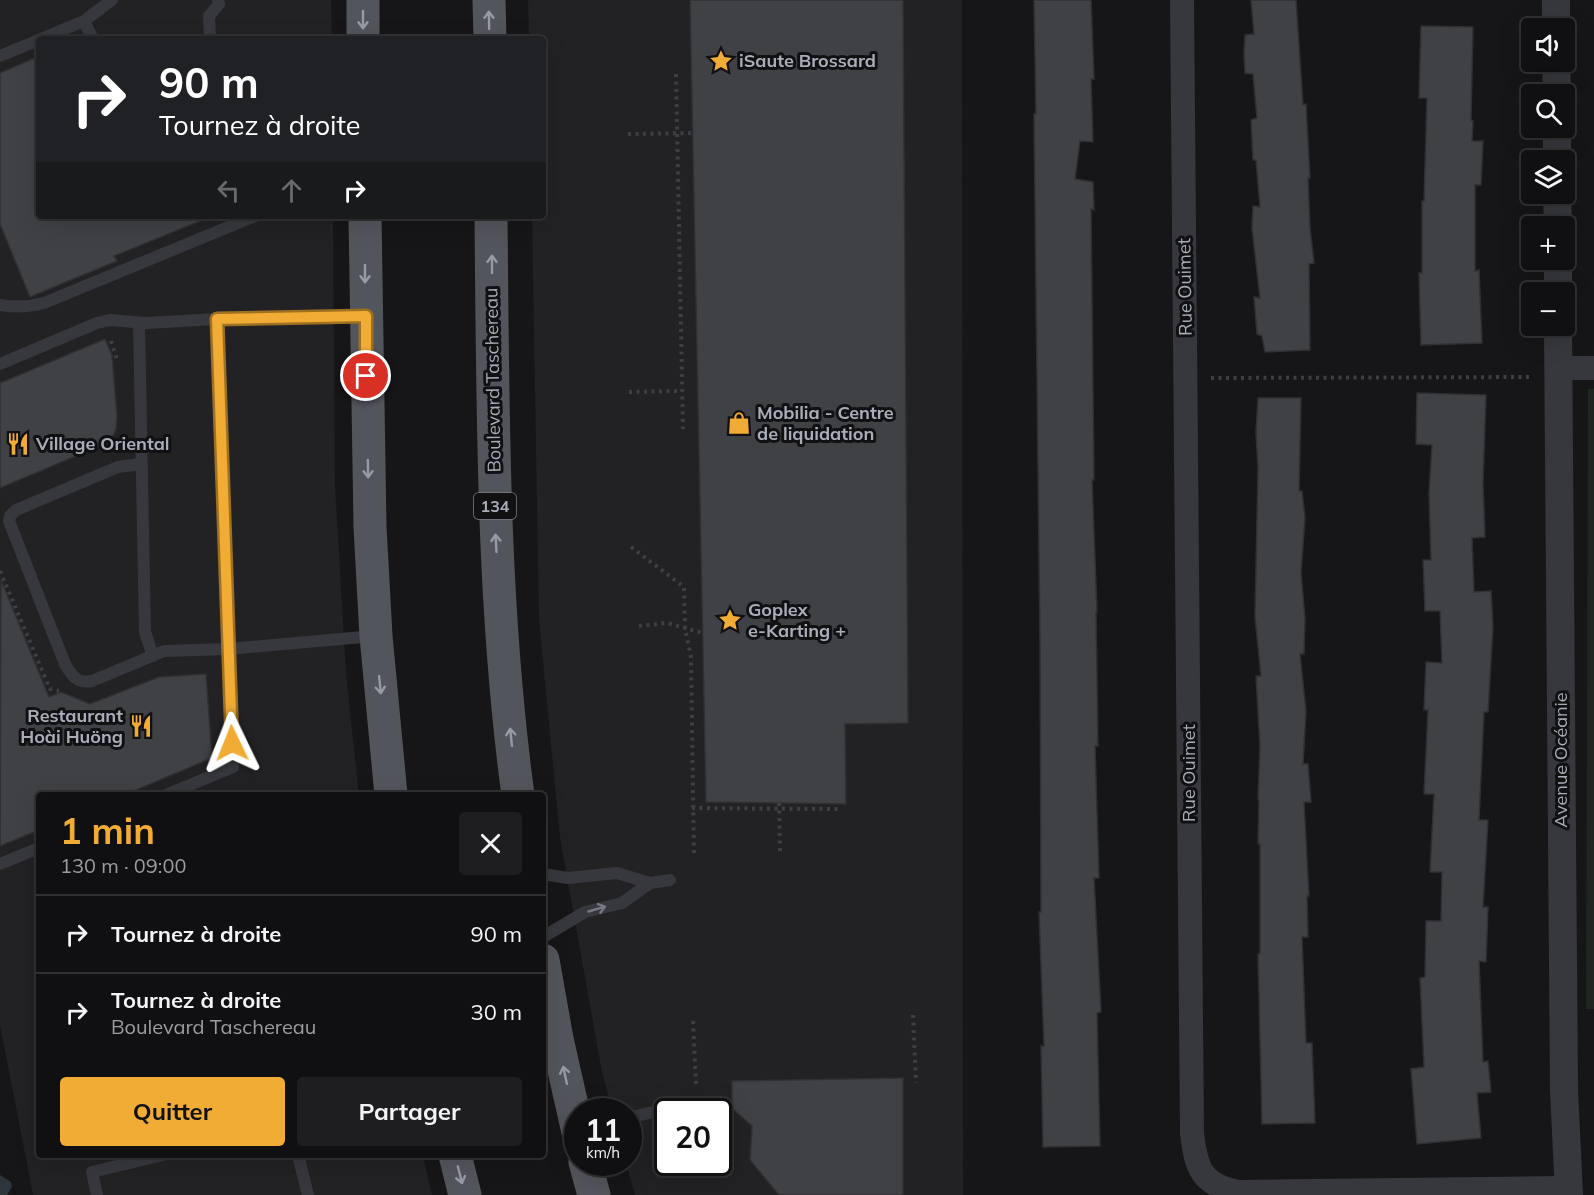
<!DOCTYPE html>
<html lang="fr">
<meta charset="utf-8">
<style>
body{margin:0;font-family:Mulish,sans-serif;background:#1e1e20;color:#f1f3f6;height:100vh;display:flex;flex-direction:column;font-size:22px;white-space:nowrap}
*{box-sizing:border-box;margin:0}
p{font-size:20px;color:#9c9d9f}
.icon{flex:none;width:33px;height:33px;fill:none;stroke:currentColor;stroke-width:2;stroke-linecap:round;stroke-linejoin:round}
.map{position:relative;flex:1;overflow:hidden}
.side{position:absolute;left:36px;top:792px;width:510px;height:366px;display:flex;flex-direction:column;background:#101012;border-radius:6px;box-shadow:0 6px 24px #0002,0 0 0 2px #303032}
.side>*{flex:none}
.top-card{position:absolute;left:36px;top:36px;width:510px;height:183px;border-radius:6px;box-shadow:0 6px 24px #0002,0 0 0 2px #303032;background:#202124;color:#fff;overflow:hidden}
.controls{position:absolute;left:1521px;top:18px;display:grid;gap:12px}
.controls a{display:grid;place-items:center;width:54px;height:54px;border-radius:6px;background:#101012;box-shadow:0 6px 24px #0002,0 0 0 2px #303032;font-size:30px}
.speed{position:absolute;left:564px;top:1098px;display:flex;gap:12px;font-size:30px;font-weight:700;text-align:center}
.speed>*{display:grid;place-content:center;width:78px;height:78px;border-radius:50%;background:#101012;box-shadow:0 6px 24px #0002,0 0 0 2px #303032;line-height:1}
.speed small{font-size:15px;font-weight:400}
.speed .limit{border:3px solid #111;border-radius:9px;background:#fff;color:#111}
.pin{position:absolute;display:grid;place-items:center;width:51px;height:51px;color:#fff;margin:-26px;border:3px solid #fff;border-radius:50%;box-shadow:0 2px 6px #0007}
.me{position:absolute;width:66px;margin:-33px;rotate:358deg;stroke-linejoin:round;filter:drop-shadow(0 0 4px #0008)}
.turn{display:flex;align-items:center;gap:21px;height:126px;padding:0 24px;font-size:27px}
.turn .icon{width:78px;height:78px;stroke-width:2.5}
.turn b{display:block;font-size:42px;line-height:51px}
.lanes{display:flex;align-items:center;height:57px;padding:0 24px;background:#0003;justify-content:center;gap:30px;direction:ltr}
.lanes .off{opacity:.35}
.round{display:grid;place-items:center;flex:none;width:63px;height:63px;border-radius:6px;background:#1e1e20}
.headline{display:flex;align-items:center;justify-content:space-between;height:102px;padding:0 24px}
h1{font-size:36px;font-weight:700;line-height:45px;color:#f1ac35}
.cta{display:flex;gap:12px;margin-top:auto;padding:12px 24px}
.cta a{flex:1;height:69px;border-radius:6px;background:#f1ac35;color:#111;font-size:24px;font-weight:700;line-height:69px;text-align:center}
.cta a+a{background:#1e1e20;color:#f1f3f6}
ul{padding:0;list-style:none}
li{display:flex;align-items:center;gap:18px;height:78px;padding:0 24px;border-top:2px solid #303032}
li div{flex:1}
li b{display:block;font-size:22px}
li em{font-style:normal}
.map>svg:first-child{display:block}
.built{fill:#222225;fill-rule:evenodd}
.green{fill:#1e261f}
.water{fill:#2c353c}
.building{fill:#404145;stroke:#303034;stroke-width:1.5}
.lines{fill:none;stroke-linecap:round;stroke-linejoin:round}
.path{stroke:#3d3f44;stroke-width:4;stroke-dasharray:3 4.5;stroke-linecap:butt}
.service{stroke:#37383d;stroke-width:12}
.minor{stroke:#37383d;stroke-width:24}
.tertiary{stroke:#37383d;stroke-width:28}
.primary{stroke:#53555c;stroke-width:33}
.oneway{stroke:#979ba6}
.oneway2{stroke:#757881}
.route-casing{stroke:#9d7022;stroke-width:15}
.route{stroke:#f1ac35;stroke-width:10}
.labels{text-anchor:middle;stroke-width:6;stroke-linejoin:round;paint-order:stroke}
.shield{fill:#111113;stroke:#7b7e86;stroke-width:1.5}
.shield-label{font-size:16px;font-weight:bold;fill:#a8adb8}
.poi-label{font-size:18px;font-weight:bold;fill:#a8adb8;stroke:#111113;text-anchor:start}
.street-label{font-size:18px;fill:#a8adb8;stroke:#111113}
</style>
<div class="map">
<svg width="1594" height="1195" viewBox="0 0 1594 1195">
<rect width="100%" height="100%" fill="#161618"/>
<g class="built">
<polygon points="0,0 331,0 332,39 39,39 39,216 333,216 335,485 346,674 359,795 39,795 39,1155 423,1155 432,1195 33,1195 0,1025"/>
<path d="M528 0H962L963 1195H635L626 1163 628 1162V1112L612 1111 602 1072 560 838 539 619 532 216H543V39H529ZM668 1112H718V1162H668Z"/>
</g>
<polygon class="green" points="1588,389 1594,389 1594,1009 1586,1009"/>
<polygon class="water" points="0,1175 11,1182 12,1187 7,1195 0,1195"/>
<g class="building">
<polygon points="690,0 903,0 908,723 845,724 846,804 706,802"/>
<polygon points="1034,0 1091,0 1094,79 1091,79 1093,142 1080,141 1075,179 1093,182 1094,210 1091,209 1094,480 1092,480 1097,612 1096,612 1098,746 1095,746 1099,878 1094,878 1101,1012 1097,1013 1100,1146 1043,1147 1041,1046 1044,1046 1039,912 1041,912 1040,644 1034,114 1036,114"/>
<polygon points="1251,0 1296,0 1303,105 1306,104 1310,178 1308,178 1310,228 1314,263 1309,264 1310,350 1265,352 1262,336 1257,334 1254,297 1260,298 1252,228 1253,206 1260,207 1256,160 1253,160 1251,120 1257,118 1253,74 1245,73 1244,53 1245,35 1254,34"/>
<polygon points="1421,26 1473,27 1471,120 1473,121 1472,141 1483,141 1481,185 1475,185 1475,271 1479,270 1482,343 1421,345 1419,273 1422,273 1422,201 1424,201 1427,98 1419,98"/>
<polygon points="39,56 39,216 210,217 114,256 117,261 30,297 0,224 0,73"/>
<polygon points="105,339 112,355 117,417 116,429 112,438 104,444 0,488 0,383"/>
<polygon points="1417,393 1486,395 1483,482 1485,537 1472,538 1474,592 1491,591 1493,627 1488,712 1484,712 1479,820 1488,820 1483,907 1488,907 1486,962 1479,961 1483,1062 1488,1061 1491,1092 1477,1093 1481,1138 1417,1144 1411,1069 1424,1067 1420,978 1425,977 1426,921 1441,921 1442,872 1430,872 1434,794 1424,794 1428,710 1424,710 1426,662 1442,663 1440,611 1425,611 1423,560 1431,560 1429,494 1432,445 1416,444"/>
<polygon points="1258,398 1301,398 1299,491 1302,491 1305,518 1301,572 1305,619 1304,654 1300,654 1306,711 1303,764 1308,764 1311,802 1304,802 1309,896 1307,896 1308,937 1302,937 1306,1043 1312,1043 1315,1123 1262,1124 1258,954 1260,954 1260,844 1258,844 1259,800 1258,800 1260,747 1256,676 1261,676 1255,617 1258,468 1256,433"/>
<polygon points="1,580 49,697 61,692 90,704 159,677 206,674 212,758 124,795 39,795 39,830 0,846"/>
<polygon points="903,1078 903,1195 779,1195 750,1160 752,1126 732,1108 732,1081"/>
</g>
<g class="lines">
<g class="path">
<polyline points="676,74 683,429"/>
<polyline points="628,134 693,133"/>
<polyline points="111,341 117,360"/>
<polyline points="1211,378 1531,377"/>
<polyline points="629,392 682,391"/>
<polyline points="631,547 684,587 685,628 691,657 694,856"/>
<polyline points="0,571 50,689 59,691"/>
<polyline points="639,626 667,623 703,633"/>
<polyline points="779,803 780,853"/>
<polyline points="692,808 842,809"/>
<polyline points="913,1015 916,1083"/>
<polyline points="693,1021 696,1084"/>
</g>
<g class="service">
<polyline points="84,21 112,0"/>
<polyline points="41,39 84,21 93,39"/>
<polyline points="210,39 209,16 219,4 218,0"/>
<polyline points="0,56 39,40"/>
<path d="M0 305C16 308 29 307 44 303L255 216"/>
<polyline points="365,316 217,319 228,649 374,636"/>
<polyline points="139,323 145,632 153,656"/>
<polyline points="0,364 97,323 110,320 146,323 217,319"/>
<path d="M141 464 118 467 16 510 10 516 9 521 65 664C72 676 77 684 92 681L164 651 228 649 233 767 166 795"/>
<polyline points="0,864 39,848"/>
<polyline points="543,874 568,878 617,873 650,883"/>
<polyline points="543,937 585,912 622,903 650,883 670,880"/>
<polyline points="628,1118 691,1103 697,1105"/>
<polyline points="298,1155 308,1195"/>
<polyline points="97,1195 92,1172 163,1155"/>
</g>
<g class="minor">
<path d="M1182 0 1192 1133C1196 1168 1201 1185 1239 1192L1568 1188"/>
<polyline points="1558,368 1594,368"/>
</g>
<g class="tertiary">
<polyline points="1556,0 1556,28"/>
<polyline points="1556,62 1557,94"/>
<polyline points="1557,128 1557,160"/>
<polyline points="1557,194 1558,226"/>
<polyline points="1558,260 1558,292"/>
<polyline points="1558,326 1564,1090 1569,1195"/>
</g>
<g class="primary">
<polyline points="363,0 363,39"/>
<polyline points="489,0 490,39"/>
<polyline points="365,216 370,527 376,636 391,795"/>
<path d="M491 216C493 409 492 603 518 795"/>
<polyline points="543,960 557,1039 578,1132"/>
<polyline points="455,1155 465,1195"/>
<polyline points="585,1162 594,1195"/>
</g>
</g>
<defs><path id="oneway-shaft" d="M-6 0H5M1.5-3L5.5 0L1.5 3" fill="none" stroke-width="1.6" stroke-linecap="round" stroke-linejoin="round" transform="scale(1.5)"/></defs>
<g class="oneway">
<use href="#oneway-shaft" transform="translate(363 20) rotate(90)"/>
<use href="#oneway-shaft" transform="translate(489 20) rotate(-91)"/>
<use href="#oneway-shaft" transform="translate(492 264) rotate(-90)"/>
<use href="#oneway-shaft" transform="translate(365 274) rotate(90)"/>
<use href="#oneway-shaft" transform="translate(368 469) rotate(89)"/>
<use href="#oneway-shaft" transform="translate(496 543) rotate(-93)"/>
<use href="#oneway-shaft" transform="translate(380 685) rotate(84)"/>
<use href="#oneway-shaft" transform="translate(511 737) rotate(-96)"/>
<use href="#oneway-shaft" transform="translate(565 1075) rotate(-102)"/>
<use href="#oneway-shaft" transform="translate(460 1175) rotate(76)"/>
</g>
<use class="oneway2" href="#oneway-shaft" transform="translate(597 909) rotate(-16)"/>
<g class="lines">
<g class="route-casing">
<polyline id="route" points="232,743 217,319 366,316 366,376"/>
</g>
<use href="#route" class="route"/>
</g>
<defs>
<g id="sight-bare" transform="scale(1.8)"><path d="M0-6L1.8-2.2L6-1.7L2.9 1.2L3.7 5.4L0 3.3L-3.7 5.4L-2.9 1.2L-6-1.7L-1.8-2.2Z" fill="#f1ac35" stroke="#111113" stroke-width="2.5" paint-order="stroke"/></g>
<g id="shop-bare" transform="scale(1.8)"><path d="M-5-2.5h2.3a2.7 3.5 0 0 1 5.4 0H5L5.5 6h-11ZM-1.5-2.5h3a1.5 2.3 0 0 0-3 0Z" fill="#f1ac35" stroke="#111113" stroke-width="2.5" paint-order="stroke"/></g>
<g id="restaurant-bare" transform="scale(1.8)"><path d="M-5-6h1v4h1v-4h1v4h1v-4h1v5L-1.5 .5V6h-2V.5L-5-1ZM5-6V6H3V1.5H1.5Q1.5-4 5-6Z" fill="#f1ac35" stroke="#111113" stroke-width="2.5" paint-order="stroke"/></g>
</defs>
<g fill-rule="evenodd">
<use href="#sight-bare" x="721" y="61"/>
<use href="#shop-bare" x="739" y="423"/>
<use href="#restaurant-bare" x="18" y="444"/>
<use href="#sight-bare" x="730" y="620"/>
<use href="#restaurant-bare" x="141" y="726"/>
</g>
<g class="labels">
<rect class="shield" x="474" y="493" width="42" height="26" rx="4.5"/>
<g class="shield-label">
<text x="495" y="512">134</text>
</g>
<g class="poi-label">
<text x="739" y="67">iSaute Brossard</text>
<text x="757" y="419">Mobilia - Centre<tspan x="757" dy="21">de liquidation</tspan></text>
<text x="36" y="450">Village Oriental</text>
<text x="748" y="616">Goplex<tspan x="748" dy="21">e-Karting +</tspan></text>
<text x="123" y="722" text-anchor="end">Restaurant<tspan x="123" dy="21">Hoài Huöng</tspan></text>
</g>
<g class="street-label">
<text transform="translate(1185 287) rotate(-91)" y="6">Rue Ouimet</text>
<text transform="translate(493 380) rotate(-91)" y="6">Boulevard Taschereau</text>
<text transform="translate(1561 760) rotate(-90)" y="6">Avenue Océanie</text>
<text transform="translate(1189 773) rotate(-90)" y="6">Rue Ouimet</text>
</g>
</g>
</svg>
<div class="controls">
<a><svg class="icon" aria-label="sound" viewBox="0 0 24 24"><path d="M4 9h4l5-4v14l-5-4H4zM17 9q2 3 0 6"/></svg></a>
<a><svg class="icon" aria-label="search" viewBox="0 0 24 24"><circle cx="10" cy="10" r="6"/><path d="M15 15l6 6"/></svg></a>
<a><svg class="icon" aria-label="layers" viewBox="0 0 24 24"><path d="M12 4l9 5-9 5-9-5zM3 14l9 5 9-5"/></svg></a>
<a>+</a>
<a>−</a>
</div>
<div class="speed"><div>11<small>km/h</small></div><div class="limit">20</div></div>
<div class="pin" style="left:366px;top:376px;background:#d93025"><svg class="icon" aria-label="arrive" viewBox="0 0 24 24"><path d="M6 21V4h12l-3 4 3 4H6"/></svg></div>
<svg class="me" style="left:232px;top:743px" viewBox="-20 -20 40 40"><path d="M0-17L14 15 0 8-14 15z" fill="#f1ac35" stroke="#fff" stroke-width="4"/></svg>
<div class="top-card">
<div class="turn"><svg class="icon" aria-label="right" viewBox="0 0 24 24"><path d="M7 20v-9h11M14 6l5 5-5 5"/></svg><div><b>90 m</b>Tournez à droite</div></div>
<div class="lanes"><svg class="icon off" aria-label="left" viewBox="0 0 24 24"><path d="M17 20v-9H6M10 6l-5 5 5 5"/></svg><svg class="icon off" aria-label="ahead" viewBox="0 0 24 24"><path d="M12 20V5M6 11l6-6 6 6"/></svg><svg class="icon" aria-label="right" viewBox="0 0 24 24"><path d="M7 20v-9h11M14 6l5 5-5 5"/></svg></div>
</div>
<section class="side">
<div class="headline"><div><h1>1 min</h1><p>130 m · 09:00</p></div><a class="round"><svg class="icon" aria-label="close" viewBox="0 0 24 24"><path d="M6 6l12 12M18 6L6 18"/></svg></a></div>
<ul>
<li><svg class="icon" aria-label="right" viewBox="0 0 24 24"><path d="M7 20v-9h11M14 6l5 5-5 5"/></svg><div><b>Tournez à droite</b></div><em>90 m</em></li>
<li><svg class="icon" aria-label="right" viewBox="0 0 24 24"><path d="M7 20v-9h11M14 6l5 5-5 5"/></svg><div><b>Tournez à droite</b><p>Boulevard Taschereau</p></div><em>30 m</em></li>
</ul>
<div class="cta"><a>Quitter</a><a>Partager</a></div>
</section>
</div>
